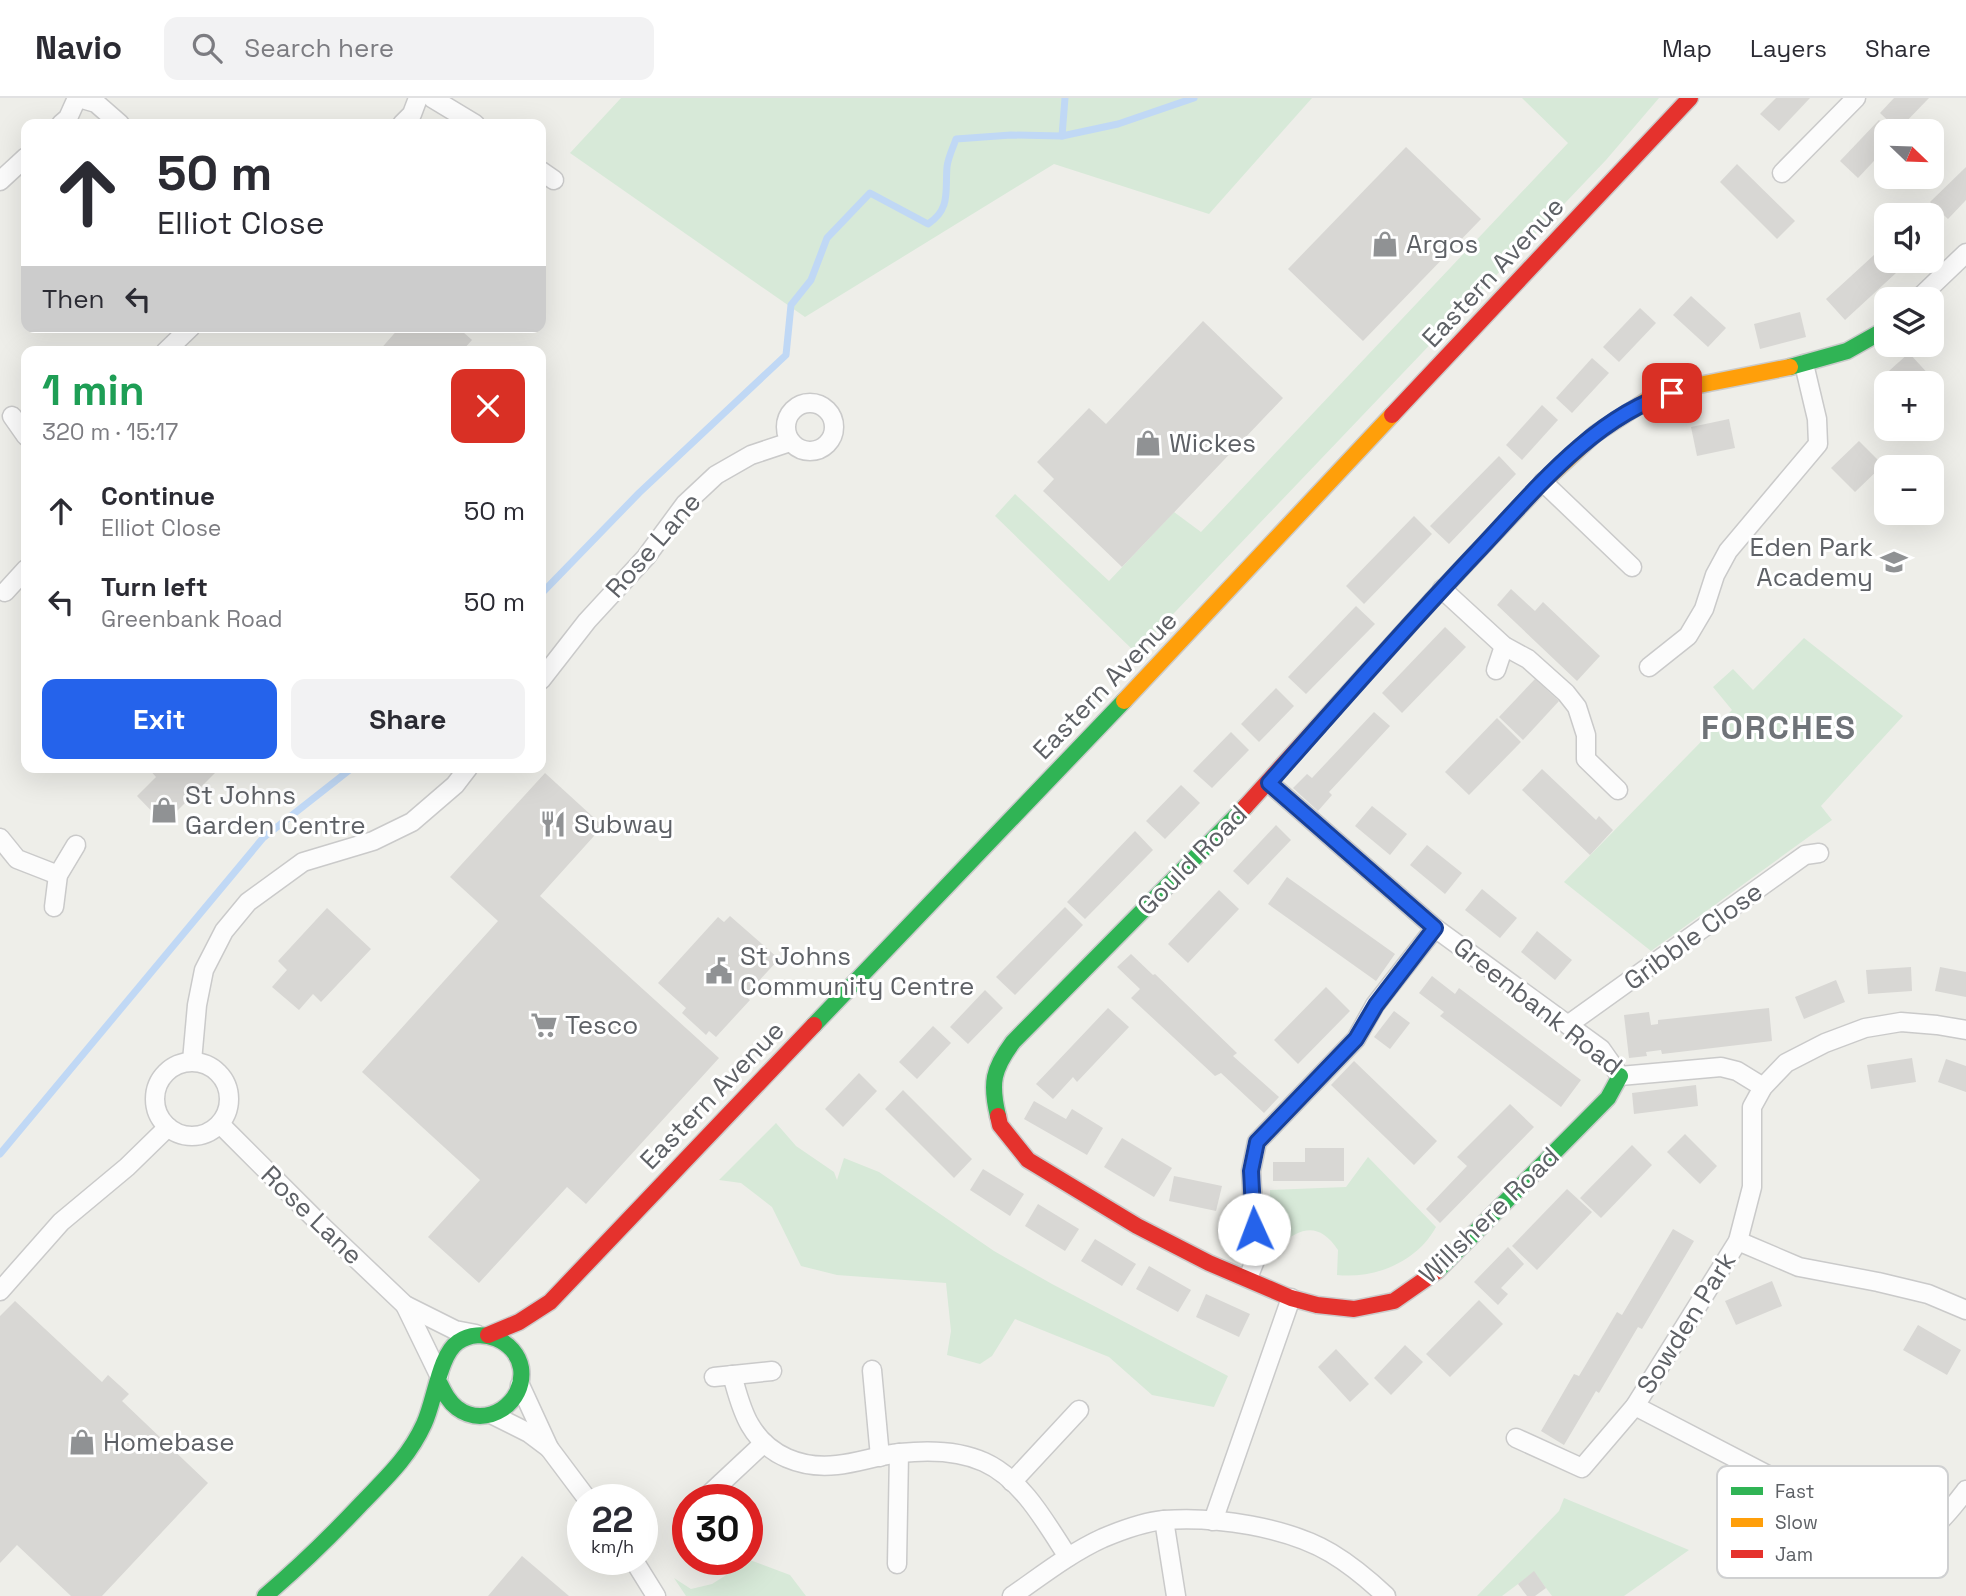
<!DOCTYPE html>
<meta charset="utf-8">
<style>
body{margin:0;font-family:"Space Grotesk",sans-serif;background:#f2f2f3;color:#2b2b33;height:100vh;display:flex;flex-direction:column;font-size:26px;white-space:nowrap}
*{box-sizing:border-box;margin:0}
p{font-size:23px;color:#7c7c81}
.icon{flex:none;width:38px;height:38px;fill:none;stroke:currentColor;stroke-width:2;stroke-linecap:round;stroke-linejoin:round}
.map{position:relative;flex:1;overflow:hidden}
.sheet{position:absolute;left:21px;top:248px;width:525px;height:427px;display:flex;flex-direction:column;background:#fff;border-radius:14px;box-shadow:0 7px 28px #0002}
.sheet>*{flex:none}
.banner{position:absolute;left:21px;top:21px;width:525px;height:214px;border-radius:14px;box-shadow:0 7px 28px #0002;background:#fff;color:#2b2b33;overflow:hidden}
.needle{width:46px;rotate:113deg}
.fabs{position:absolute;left:1874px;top:21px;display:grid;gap:14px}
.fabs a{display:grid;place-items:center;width:70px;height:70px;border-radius:14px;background:#fff;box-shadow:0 7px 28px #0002;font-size:35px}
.speed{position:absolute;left:567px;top:1386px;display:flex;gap:14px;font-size:35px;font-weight:700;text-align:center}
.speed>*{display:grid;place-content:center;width:91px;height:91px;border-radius:50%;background:#fff;box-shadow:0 7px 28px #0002;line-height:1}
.speed small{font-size:18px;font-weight:400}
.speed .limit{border:10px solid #d22;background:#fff;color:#111}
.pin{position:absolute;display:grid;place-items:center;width:60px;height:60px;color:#fff;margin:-30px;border-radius:14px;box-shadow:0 4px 10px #0006}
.me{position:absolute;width:77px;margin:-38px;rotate:358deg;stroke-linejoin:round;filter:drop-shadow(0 0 5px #0008)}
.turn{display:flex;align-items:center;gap:24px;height:147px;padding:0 21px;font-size:32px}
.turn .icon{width:91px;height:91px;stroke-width:2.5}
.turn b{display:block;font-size:49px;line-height:60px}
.then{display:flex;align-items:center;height:66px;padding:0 21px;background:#0003;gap:14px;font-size:26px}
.round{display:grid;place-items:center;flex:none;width:74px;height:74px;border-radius:14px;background:#f2f2f3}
.head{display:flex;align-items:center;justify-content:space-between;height:119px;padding:0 21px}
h1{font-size:42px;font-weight:700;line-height:52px;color:#1e9e55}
.primary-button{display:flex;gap:14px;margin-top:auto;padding:14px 21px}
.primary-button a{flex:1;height:80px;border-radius:14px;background:#2563eb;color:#fff;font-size:28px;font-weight:700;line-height:80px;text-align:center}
.primary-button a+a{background:#f2f2f3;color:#2b2b33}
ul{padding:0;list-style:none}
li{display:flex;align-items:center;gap:21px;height:91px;padding:0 21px}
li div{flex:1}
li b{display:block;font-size:26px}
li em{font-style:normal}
header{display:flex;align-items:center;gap:42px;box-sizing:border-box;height:98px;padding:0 35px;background:#fff;border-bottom:2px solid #e1e1e2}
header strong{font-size:33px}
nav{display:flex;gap:38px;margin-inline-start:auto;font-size:24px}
.search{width:490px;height:63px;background:#f2f2f3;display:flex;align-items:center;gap:18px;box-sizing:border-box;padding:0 24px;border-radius:14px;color:#7c7c81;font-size:26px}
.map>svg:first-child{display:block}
.green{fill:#d7e9d8}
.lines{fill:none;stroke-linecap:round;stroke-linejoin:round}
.stream{stroke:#c0d8f5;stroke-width:7}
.building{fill:#d8d7d4}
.street-casing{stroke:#cacaca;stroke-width:21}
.fast-casing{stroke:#cbcbcb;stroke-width:19}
.slow-casing{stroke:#cbcbcb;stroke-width:19}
.jam-casing{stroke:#cbcbcb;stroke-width:19}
.street{stroke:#fcfcfc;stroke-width:18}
.fast{stroke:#30b455;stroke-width:16}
.slow{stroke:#ff9f0a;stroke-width:16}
.jam{stroke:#e5322d;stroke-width:16}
.route-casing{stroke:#184099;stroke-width:18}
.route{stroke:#2563eb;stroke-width:12}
.labels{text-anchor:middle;stroke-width:6;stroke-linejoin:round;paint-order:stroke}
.poi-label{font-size:26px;fill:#5e6166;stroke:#fff;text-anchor:start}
.street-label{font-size:26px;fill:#5e6166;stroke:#fff}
.district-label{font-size:33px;font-weight:bold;letter-spacing:2px;fill:#6f7378;stroke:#fff}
.key{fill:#fff;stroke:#cfd0d1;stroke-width:2}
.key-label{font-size:19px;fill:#5e6166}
</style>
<header>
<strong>Navio</strong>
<div class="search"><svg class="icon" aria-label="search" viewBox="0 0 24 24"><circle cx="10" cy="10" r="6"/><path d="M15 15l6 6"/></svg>Search here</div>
<nav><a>Map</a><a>Layers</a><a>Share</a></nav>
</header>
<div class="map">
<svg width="1966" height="1498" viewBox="0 0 1966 1498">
<rect width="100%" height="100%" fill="#eeeee9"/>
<g class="green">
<polygon points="621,0 1312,0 1209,116 1054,66 805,219 570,55"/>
<polygon points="1522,0 1659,0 1606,62 1136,555 995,418 1015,396 1109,483 1174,414 1201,434 1568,45"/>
<polygon points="1804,540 1903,618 1821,708 1832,722 1651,853 1564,784 1732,612 1713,589 1733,571 1753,592"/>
<polygon points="776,1025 796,1048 834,1074 837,1082 844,1060 879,1074 994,1153 1052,1186 1228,1278 1214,1309 1152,1297 1109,1259 1015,1221 992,1258 980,1266 947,1257 951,1233 946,1185 837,1177 801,1168 772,1109 741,1085 719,1082"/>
<path d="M1368 1059 1436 1129C1417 1164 1375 1181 1337 1177L1338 1152C1320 1125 1302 1128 1280 1147L1269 1130 1270 1092 1346 1089Z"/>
<polygon points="1564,1400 1689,1452 1624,1498 1552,1498 1534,1474 1502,1498 1477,1498 1559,1413"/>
<polygon points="750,1462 790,1477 806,1498 686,1498 674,1480 691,1491 712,1486"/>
</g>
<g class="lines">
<g class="stream">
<polyline points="1062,38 1065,0"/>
<path d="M541 496 639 395 786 257 791 207 811 182 827 140 870 95 928 126C951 111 945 93 947 69 948 59 953 50 956 41L1011 37 1062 38 1118 26 1194 0"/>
<polyline points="0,1056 263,740 352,670"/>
</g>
</g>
<g class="building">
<polygon points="1776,0 1810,0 1779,33 1760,16"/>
<polygon points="1894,0 1929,0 1898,32 1880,15"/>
<polygon points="1879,22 1890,33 1886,33 1886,50 1858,80 1840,63"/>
<polygon points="1406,49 1481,121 1363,243 1288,171"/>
<polygon points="1737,66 1795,123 1777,141 1720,84"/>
<polygon points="1966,69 1966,102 1948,121 1930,104"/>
<polygon points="1886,146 1886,163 1909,163 1845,222 1826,201"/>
<polygon points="1691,198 1726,230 1708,249 1673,217"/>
<polygon points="1640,210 1656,225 1619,264 1603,249"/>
<polygon points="1800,214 1806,239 1760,251 1754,226"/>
<polygon points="1203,223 1283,300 1122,469 1043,393 1054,381 1037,364 1089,310 1106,326"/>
<polygon points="400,229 411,229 417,235 421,229 468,229 463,234 472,242 461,254 378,254"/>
<polygon points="1909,255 1932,280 1927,285 1886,285 1886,288 1880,281"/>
<polygon points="1592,260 1609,275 1572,315 1556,300"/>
<polygon points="1542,307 1558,322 1522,362 1506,347"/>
<polygon points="1729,321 1735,350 1697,358 1691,329"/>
<polygon points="1859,343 1883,367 1855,394 1831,370"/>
<polygon points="1499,358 1516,376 1449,446 1430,428"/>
<polygon points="1414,418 1432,436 1364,506 1346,488"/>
<polygon points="1511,491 1535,513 1543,504 1600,558 1577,583 1497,507"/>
<polygon points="1356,508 1375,526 1306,596 1288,579"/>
<polygon points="1445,529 1466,549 1402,615 1382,595"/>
<polygon points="1535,581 1559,603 1523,642 1499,619"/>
<polygon points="1276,590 1294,608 1259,644 1241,626"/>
<polygon points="1374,614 1390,628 1329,694 1332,697 1318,713 1293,690 1307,676 1312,680"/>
<polygon points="1497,620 1521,644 1469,697 1445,674"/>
<polygon points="1231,634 1249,652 1212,690 1193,673"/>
<polygon points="148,670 220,670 164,726 137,698 156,679"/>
<polygon points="1542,671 1596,722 1599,718 1613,732 1590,757 1522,692"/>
<polygon points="545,675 603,728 540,798 719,960 586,1106 567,1089 479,1185 428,1139 480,1082 362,974 498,823 450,779"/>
<polygon points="1181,687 1200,705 1165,741 1146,723"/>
<polygon points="1372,708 1407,736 1390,757 1355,728"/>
<polygon points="1276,727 1291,742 1248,787 1233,773"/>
<polygon points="1135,733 1153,752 1085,821 1067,804"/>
<polygon points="1427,747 1462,775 1445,796 1410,767"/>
<polygon points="1287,779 1395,856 1376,883 1268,806"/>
<polygon points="1482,791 1517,820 1500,840 1465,812"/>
<polygon points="1219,792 1239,811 1188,865 1168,846"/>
<polygon points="1065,809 1083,827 1015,897 996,879"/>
<polygon points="327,810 371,851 321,904 313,896 299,912 272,889 287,872 278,863"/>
<polygon points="730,818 779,861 745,898 750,902 716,939 709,933 706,937 682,915 686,910 658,885 718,819 724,824"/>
<polygon points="1537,833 1572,862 1555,882 1521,854"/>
<polygon points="1131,856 1153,877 1155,876 1237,955 1233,958 1279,999 1264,1015 1221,975 1215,978 1131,900 1140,891 1117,869"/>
<polygon points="1911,869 1912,893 1868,896 1866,872"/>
<polygon points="1940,869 1966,874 1966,899 1935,893"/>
<polygon points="1432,878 1455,896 1459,890 1581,982 1561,1009 1440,918 1444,914 1419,895"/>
<polygon points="1836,882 1845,904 1804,921 1795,899"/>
<polygon points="1326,889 1350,913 1298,966 1274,942"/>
<polygon points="985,892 1003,910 968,946 950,929"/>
<polygon points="1108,910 1129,929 1077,984 1073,979 1053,1001 1036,986"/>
<polygon points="1769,910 1772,943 1662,956 1661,952 1646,954 1647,958 1629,960 1624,917 1649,914 1651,927 1658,926 1658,922"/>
<polygon points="1394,913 1410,925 1390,951 1374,939"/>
<polygon points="933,928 951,945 917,981 899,964"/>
<polygon points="1912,960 1916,984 1871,991 1867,967"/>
<polygon points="1946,961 1966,968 1966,994 1938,984"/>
<polygon points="1354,963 1437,1043 1414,1067 1331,987"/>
<polygon points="859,975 877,993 843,1029 825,1011"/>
<polygon points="1696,987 1698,1008 1634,1016 1632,995"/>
<polygon points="903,992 972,1061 954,1080 885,1011"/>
<polygon points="1034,1003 1066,1021 1072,1011 1103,1030 1087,1057 1024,1021"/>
<polygon points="1510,1006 1534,1029 1440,1125 1426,1111 1467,1068 1457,1059"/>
<polygon points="1685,1036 1717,1068 1700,1086 1667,1054"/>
<polygon points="1122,1040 1172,1070 1154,1099 1104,1069"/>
<polygon points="1632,1047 1652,1067 1601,1120 1580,1100"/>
<polygon points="1305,1050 1344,1050 1344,1083 1273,1083 1273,1064 1305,1064"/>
<polygon points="983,1071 1024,1096 1010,1118 970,1092"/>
<polygon points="1174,1078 1222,1088 1216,1113 1169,1103"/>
<polygon points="1567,1091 1592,1114 1537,1172 1512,1148"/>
<polygon points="1038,1106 1079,1131 1065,1153 1025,1128"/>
<polygon points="1673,1131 1694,1143 1642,1231 1638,1229 1599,1295 1596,1293 1564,1347 1541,1333 1574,1276 1579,1278 1617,1214 1622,1217"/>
<polygon points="1095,1141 1136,1166 1122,1188 1081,1163"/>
<polygon points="1508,1149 1524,1166 1501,1190 1508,1196 1498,1207 1474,1184"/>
<polygon points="1149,1168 1191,1192 1178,1214 1136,1191"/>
<polygon points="1772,1183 1782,1208 1736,1227 1725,1203"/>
<polygon points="1206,1196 1250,1216 1239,1239 1196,1219"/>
<polygon points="1479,1202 1503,1226 1450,1279 1426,1256"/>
<polygon points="15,1203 102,1284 108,1277 129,1296 122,1303 208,1385 102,1498 71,1498 17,1447 0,1465 0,1218"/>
<polygon points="1918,1227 1961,1252 1947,1277 1903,1252"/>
<polygon points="1405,1247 1423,1264 1391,1297 1374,1280"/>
<polygon points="1336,1251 1369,1286 1350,1304 1318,1269"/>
<polygon points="522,1458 569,1498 488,1498"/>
<polygon points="1534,1473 1546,1490 1535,1498 1527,1498 1518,1486"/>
</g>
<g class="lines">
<g class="street-casing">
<g id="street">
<polyline points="79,0 96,5 120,26"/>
<polyline points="432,0 475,26"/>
<polyline points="61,26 68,20 77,0"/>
<polyline points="402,26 412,16 418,0"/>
<polyline points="541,73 554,82"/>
<polyline points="1782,75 1856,0"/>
<polyline points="0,83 26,59"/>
<polyline points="1918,201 1966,155"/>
<polyline points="165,254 191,229"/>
<circle cx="810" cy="329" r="24"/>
<polyline points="12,318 26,338"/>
<polyline points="1543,384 1632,469"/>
<polyline points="1442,491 1504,548 1528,561 1566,595 1577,609 1586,637 1586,661 1618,692"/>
<polyline points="5,494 26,471"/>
<polyline points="1649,569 1688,538 1704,511 1715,477 1728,453 1818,346 1817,321 1804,266"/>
<polyline points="1496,572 1504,548"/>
<polyline points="541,582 587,523 646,459 685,406 716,377 751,357 790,344"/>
<polyline points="1269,685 1435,830 1601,951 1620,978 1721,969 1737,973 1763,989"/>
<polyline points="0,740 17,761 58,777"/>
<polyline points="54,809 58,777 76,747"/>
<polyline points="1569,926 1805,757 1819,755"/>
<polyline points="192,963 197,907 204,872 224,833 248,804 303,764 373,743 412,724 455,687 468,670"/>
<circle cx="192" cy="1001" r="37"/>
<polyline points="220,1026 323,1129 405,1207 455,1232 476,1236"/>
<polyline points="1738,1143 1799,1169 1878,1184 1928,1196 1966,1212"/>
<polyline points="1248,1180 1256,1160 1251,1073 1257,1044 1356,941 1375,907 1435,830"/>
<polyline points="0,1193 61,1124 127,1069 168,1029"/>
<polyline points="405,1207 439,1277"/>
<polyline points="872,1272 880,1359"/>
<path d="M732 1277C737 1294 741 1312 750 1327 768 1358 802 1371 837 1367 858 1365 879 1357 900 1355 928 1352 958 1352 984 1364 1022 1381 1046 1425 1068 1459"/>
<polyline points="714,1279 772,1273"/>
<polyline points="520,1287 549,1350 588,1402"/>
<path d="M1635 1308 1868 1429C1881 1435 1896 1442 1911 1440 1933 1436 1953 1409 1966 1392"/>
<polyline points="493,1317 529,1335 549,1350"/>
<polyline points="1516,1340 1582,1370 1635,1308 1738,1143 1752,1089 1752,1009 1763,989 1786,965 1825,945 1865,930 1901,924 1937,927 1966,932"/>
<polyline points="1012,1384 1079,1312"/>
<polyline points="703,1402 764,1345"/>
<polyline points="1164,1422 1176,1498"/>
<polyline points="1213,1423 1291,1200"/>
<polyline points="633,1461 656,1498"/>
<polyline points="897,1466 899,1355"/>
<path d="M1012 1498C1041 1478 1070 1455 1103 1440 1122 1432 1143 1424 1164 1422 1215 1418 1287 1429 1331 1455 1351 1467 1369 1482 1386 1498"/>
</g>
</g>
<g class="fast-casing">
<g id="fast">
<polyline points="1790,269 1847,253 1886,231"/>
<polyline points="814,927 1124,603"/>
<path d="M998 1018C990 985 993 971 1013 944L1245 709"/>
<polyline points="1437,1173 1608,1000 1620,978"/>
<path d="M265 1498C299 1469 331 1438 362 1405 386 1380 409 1359 424 1326 435 1303 439 1257 458 1244 481 1228 516 1242 521 1270 526 1305 486 1332 457 1310 448 1303 444 1294 439 1284"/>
</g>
</g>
<g class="slow-casing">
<g id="slow">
<polyline points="1432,502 1543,384 1595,336 1649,301 1694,288 1790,269"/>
<polyline points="1124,603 1392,317"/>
</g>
</g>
<g class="jam-casing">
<g id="jam">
<polyline points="1392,317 1690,0"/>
<polyline points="1245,709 1432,502"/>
<polyline points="998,1018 1000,1027 1028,1062 1137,1128 1209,1165 1291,1200 1317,1207 1354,1211 1394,1203 1437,1173"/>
<polyline points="488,1237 519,1224 550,1204 814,927"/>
</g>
</g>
<use href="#street" class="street"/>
<use href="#fast" class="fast"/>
<use href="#slow" class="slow"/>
<use href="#jam" class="jam"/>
</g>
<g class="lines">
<g class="route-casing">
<path id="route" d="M1254 1131 1251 1073 1257 1044 1356 941 1376 907 1435 830 1269 685C1337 608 1405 530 1476 455 1531 397 1593 318 1672 295"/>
</g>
<use href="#route" class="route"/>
</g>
<defs>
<g id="shop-bare" transform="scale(2.1)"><path d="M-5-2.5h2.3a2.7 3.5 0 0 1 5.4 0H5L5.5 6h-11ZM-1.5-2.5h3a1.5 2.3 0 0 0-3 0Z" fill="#909294" stroke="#fff" stroke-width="2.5" paint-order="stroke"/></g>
<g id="school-bare" transform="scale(2.1)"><path d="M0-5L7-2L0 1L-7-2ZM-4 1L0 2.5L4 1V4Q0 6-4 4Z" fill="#909294" stroke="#fff" stroke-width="2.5" paint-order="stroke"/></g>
<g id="restaurant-bare" transform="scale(2.1)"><path d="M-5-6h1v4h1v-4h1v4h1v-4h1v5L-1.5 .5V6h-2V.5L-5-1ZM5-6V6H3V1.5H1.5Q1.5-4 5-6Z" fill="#909294" stroke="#fff" stroke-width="2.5" paint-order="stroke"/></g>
<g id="civic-bare" transform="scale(2.1)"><path d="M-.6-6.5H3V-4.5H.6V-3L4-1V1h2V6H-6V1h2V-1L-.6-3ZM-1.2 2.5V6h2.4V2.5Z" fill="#909294" stroke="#fff" stroke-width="2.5" paint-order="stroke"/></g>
<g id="supermarket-bare" transform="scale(2.1)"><path d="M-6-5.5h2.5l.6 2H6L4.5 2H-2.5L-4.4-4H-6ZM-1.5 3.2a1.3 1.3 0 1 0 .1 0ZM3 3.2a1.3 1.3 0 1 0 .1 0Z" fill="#909294" stroke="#fff" stroke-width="2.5" paint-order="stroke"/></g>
</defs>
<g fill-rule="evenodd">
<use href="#shop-bare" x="1385" y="146"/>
<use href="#shop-bare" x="1148" y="345"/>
<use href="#school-bare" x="1894" y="464"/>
<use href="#shop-bare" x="164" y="712"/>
<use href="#restaurant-bare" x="553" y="726"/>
<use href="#civic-bare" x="719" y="873"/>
<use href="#supermarket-bare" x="544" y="927"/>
<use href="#shop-bare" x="82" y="1344"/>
</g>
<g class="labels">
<g class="poi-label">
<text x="1406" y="155">Argos</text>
<text x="1169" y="354">Wickes</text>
<text x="1873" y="458" text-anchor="end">Eden Park<tspan x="1873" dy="30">Academy</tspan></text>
<text x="185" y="706">St Johns<tspan x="185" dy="30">Garden Centre</tspan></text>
<text x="574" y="735">Subway</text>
<text x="740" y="867">St Johns<tspan x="740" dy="30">Community Centre</tspan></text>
<text x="565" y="936">Tesco</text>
<text x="103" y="1353">Homebase</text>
</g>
<g class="street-label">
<text transform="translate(1493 174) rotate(-47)" y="9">Eastern Avenue</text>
<text transform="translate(653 447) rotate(-49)" y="9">Rose Lane</text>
<text transform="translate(1105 587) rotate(-46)" y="9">Eastern Avenue</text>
<text transform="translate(1192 762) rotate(-45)" y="9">Gould Road</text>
<text transform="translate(1693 838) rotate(-36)" y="9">Gribble Close</text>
<text transform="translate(1538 908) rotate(38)" y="9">Greenbank Road</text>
<text transform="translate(712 997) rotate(-46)" y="9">Eastern Avenue</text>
<text transform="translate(312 1117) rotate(44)" y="9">Rose Lane</text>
<text transform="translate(1489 1117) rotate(-44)" y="9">Willshere Road</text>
<text transform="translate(1686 1225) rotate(-58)" y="9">Sowden Park</text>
</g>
<g class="district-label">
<text x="1779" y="641">FORCHES</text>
</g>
</g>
<rect x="1717" y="1368" width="231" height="112" rx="10" class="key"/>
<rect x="1731" y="1389" width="32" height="8" fill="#30b455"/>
<rect x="1731" y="1420" width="32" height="9" fill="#ff9f0a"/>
<rect x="1731" y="1452" width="32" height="8" fill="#e5322d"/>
<g class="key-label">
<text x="1775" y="1400">Fast</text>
<text x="1775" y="1431">Slow</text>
<text x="1775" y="1463">Jam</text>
</g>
</svg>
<div class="fabs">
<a><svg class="needle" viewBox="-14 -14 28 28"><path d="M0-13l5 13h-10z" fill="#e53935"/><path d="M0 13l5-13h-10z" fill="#7c7c81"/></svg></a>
<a><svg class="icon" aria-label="sound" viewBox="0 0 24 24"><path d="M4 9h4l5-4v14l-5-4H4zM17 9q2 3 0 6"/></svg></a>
<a><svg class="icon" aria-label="layers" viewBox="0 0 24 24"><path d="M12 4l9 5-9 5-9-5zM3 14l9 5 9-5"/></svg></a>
<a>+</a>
<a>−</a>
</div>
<div class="speed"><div>22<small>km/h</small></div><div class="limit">30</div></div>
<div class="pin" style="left:1672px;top:295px;background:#d93025"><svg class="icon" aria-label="arrive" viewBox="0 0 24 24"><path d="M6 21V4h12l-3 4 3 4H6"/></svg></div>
<svg class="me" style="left:1254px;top:1131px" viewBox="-20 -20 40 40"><circle r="19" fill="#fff"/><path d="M0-13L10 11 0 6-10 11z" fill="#2563eb"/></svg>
<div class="banner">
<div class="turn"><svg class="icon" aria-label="ahead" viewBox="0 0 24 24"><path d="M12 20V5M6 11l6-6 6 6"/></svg><div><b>50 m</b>Elliot Close</div></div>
<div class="then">Then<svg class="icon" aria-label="left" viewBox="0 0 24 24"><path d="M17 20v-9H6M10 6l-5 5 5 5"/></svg></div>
</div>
<section class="sheet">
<div class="head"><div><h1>1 min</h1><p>320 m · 15:17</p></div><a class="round" style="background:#d93025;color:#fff"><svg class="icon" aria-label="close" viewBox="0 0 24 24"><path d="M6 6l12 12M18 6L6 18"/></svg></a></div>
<ul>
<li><svg class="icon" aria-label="ahead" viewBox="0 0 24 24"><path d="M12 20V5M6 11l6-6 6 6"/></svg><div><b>Continue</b><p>Elliot Close</p></div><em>50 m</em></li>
<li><svg class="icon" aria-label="left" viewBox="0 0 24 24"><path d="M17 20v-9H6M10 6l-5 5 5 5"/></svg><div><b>Turn left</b><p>Greenbank Road</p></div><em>50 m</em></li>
</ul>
<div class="primary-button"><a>Exit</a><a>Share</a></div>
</section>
</div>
